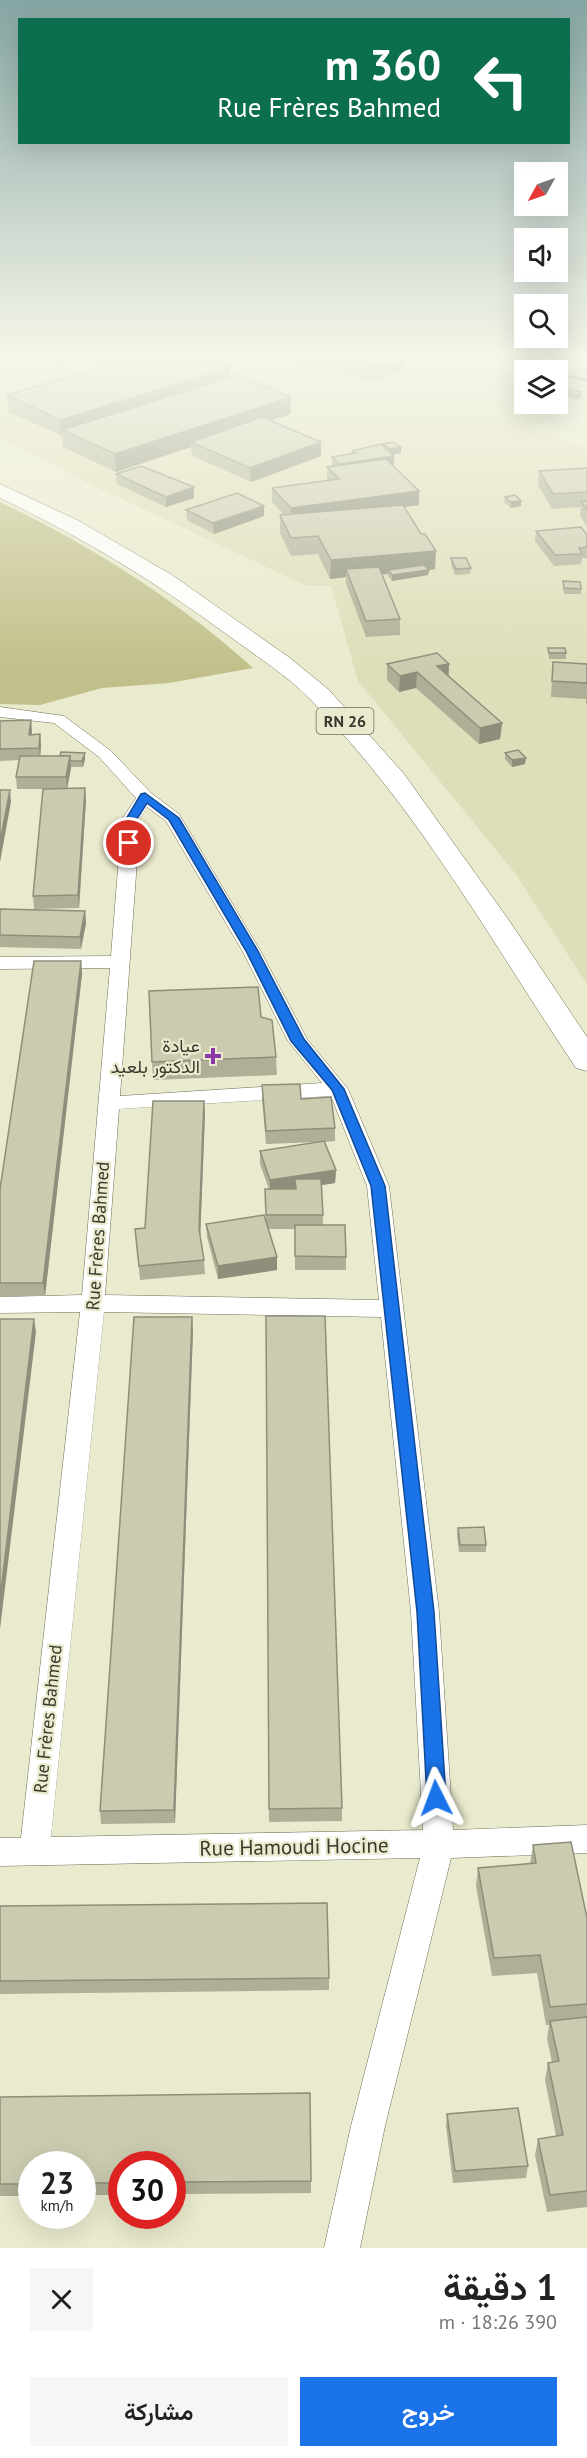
<!DOCTYPE html>
<html lang="ar">
<meta charset="utf-8">
<style>
body{margin:0;font-family:"PT Sans",Vazirmatn,sans-serif;background:#f6f6f6;color:#222;direction:rtl;height:100vh;display:flex;flex-direction:column;font-size:22px;white-space:nowrap}
*{box-sizing:border-box;margin:0}
p{font-size:20px;color:#767676}
.icon{flex:none;width:33px;height:33px;fill:none;stroke:currentColor;stroke-width:2;stroke-linecap:round;stroke-linejoin:round}
.map{position:relative;height:2248px;overflow:hidden;direction:ltr}
.drawer{display:flex;flex-direction:column;background:#fff;flex:1}
.drawer>*{flex:none}
.top-card{position:absolute;left:18px;top:18px;width:552px;height:126px;border-radius:0px;box-shadow:0 6px 24px #0002;direction:rtl;background:#0b6e4f;color:#fff;overflow:hidden}
.needle{width:39px;rotate:230deg}
.tools{position:absolute;left:514px;top:162px;display:grid;gap:12px}
.tools a{display:grid;place-items:center;width:54px;height:54px;border-radius:0px;background:#fff;box-shadow:0 6px 24px #0002;font-size:30px}
.speed{position:absolute;left:18px;top:2151px;display:flex;gap:12px;font-size:30px;font-weight:700;text-align:center}
.speed>*{display:grid;place-content:center;width:78px;height:78px;border-radius:50%;background:#fff;box-shadow:0 6px 24px #0002;line-height:1}
.speed small{font-size:15px;font-weight:400}
.speed .limit{border:9px solid #d22;background:#fff;color:#111}
.pin{position:absolute;display:grid;place-items:center;width:51px;height:51px;color:#fff;margin:-26px;border:3px solid #fff;border-radius:50%;box-shadow:0 2px 6px #0007}
.me{position:absolute;width:66px;margin:-33px;rotate:357deg;stroke-linejoin:round;filter:drop-shadow(0 0 4px #0008)}
.turn{display:flex;align-items:center;gap:21px;height:126px;padding:0 30px;font-size:27px}
.turn .icon{width:78px;height:78px;stroke-width:2.5}
.turn b{display:block;font-size:42px;line-height:51px}
.round{display:grid;place-items:center;flex:none;width:63px;height:63px;border-radius:0px;background:#f6f6f6}
.head{display:flex;align-items:center;justify-content:space-between;height:102px;padding:0 30px}
h1{font-size:36px;font-weight:600;line-height:45px}
.primary-button{display:flex;gap:12px;margin-top:auto;padding:12px 30px}
.primary-button a{flex:1;height:69px;border-radius:0px;background:#1a73e8;color:#fff;font-size:24px;font-weight:600;line-height:69px;text-align:center}
.primary-button a+a{background:#f6f6f6;color:#222}
.map>svg:first-child{display:block}
.built{fill:#dedeba}
.green{fill:#c1c08a}
.lines{fill:none;stroke-linecap:round;stroke-linejoin:round}
.street-casing{stroke:#6f6f56;stroke-width:1}
.primary-casing{stroke:#6f6f56;stroke-width:1}
.street{fill:#fff;fill-rule:evenodd}
.primary{fill:#fff;fill-rule:evenodd}
.rail{stroke:#696959;stroke-width:3}
.wall{fill:#afaf97}
.shaded-wall{fill:#8e8e7b}
.building{fill:#cbcbb0;stroke:#8e8e7b;stroke-width:1.5}
.route{fill:#1a73e8;stroke:#114b97;stroke-width:1.5}
.poi-dot{fill:#8c38a6;stroke:#eaeace;stroke-width:2}
.labels{text-anchor:middle;stroke-width:4.5;stroke-linejoin:round;paint-order:stroke}
.shield{fill:#eaeace;stroke:#6e6e5e;stroke-width:1.5}
.shield-label{font-size:16px;font-weight:bold;fill:#39392e}
.poi-label{font-size:18px;fill:#39392e;stroke:#eaeace;text-anchor:end}
.street-label{font-size:18px;fill:#39392e;stroke:#eaeace}
.near-street-label{font-size:21px;fill:#39392e;stroke:#eaeace}
</style>
<div class="map">
<svg width="587" height="2248" viewBox="0 0 587 2248">
<rect width="100%" height="100%" fill="#eaeace"/>
<polygon class="built" points="0,355 441,355 525,375 525,404 558,404 558,382 581,387 532,430 587,447 587,984 515,873 358,681 331,586 307,586 94,486 0,438"/>
<path class="green" d="M0 502C87 543 182 603 253 668L169 683 102 688 40 705 0 704Z"/>
<g class="lines">
<g class="street-casing">
<path id="street" d="M0 707 64 716 111 751 151 793 179 814 261 952 307 1039 348 1089 389 1186 439 1612 453 1830 587 1825V1853L451 1858 385 2126 360 2248H324L351 2126 420 1858 0 1866V1838H21L80 1312 0 1313V1297L82 1295 110 968 0 969V957L111 956 122 819 136 798 99 757 54 723 0 717ZM147 807 166 821 243 952 288 1041 322 1083 120 1096 140 819ZM331 1096 367 1186 379 1300 105 1295 119 1109ZM104 1312 381 1317 411 1612 423 1830 51 1837Z"/>
</g>
<g class="primary-casing">
<path id="primary" d="M0 484 79 521 172 575 290 658 329 690 404 774 508 919 587 1037V1071L576 1068C492 943 418 808 311 700 286 674 254 655 225 633 154 581 80 536 0 498Z"/>
</g>
<use href="#street" class="street"/>
<use href="#primary" class="primary"/>
<g class="rail">
<polyline points="479,355 545,370"/>
<polyline points="558,374 587,380"/>
</g>
</g>
<g class="wall">
<polygon points="48,355 81,355 61,361"/>
<polygon points="271,355 404,355 404,367 377,382"/>
<polygon points="230,377 291,414 270,421 321,442 321,456 251,482 192,456 191,447 116,472 63,447 62,436 9,412 7,395"/>
<polygon points="566,392 581,392 581,397 576,400 566,397"/>
<polygon points="383,444 401,453 393,454 394,456 393,466 419,491 419,505 404,507 435,569 429,570 428,575 392,581 388,576 388,574 382,574 400,619 400,635 366,637 346,584 346,577 330,579 318,554 291,556 280,533 280,515 284,515 272,502 272,488 327,480 327,467 332,467 332,457 352,454 352,451 383,445"/>
<polygon points="587,468 587,526 580,516 581,507 552,509 538,485 539,471"/>
<polygon points="116,474 194,487 194,498 166,507 117,484"/>
<polygon points="505,497 521,501 521,506 511,508 504,502"/>
<polygon points="186,510 264,516 214,534 187,520"/>
<polygon points="536,531 587,535 587,558 582,558 581,564 554,566 535,541"/>
<polygon points="451,558 471,568 470,574 455,575 451,564"/>
<polygon points="563,581 581,589 581,594 564,594 563,587"/>
<polygon points="548,648 566,653 566,659 549,659"/>
<polygon points="553,662 587,664 587,704 586,704 586,699 551,697"/>
<polygon points="387,664 449,664 449,676 502,723 500,739 479,744 416,688 399,692 387,680"/>
<polygon points="31,720 32,735 40,734 41,746 40,756 85,759 83,767 71,767 67,789 86,800 79,908 34,909 33,896 58,789 17,789 16,777 20,760 0,761 0,721"/>
<polygon points="505,753 525,764 512,767 505,759"/>
<polygon points="0,909 85,911 86,923 81,949 0,947"/>
<polygon points="81,961 82,974 45,1296 0,1296 0,1189"/>
<polygon points="261,1017 276,1057 277,1075 153,1080 152,1062"/>
<polygon points="262,1085 301,1099 335,1128 335,1141 325,1142 336,1170 335,1183 322,1185 323,1225 346,1257 346,1270 295,1270 295,1229 268,1229 277,1257 277,1270 218,1279 207,1237 206,1224 266,1222 265,1189 269,1189 260,1164 260,1151 318,1142 266,1144 262,1099"/>
<polygon points="205,1114 200,1235 204,1260 205,1274 140,1280 135,1229 145,1228"/>
<polygon points="266,1316 342,1808 342,1821 269,1822"/>
<polygon points="193,1330 175,1823 101,1824 100,1811"/>
<polygon points="458,1528 486,1545 486,1552 459,1552 457,1535"/>
<polygon points="533,1845 587,1918 587,2207 547,2212 535,2155 538,2139 556,2136 545,2080 548,2063 552,2062 547,2039 549,2025 546,2025 537,1973 492,1976 476,1886 478,1868 530,1864"/>
<polygon points="0,1906 329,1978 329,1990 0,1994"/>
<polygon points="0,2097 311,2181 311,2193 172,2194 172,2164 122,2164 122,2195 82,2195 82,2164 32,2164 32,2196 0,2196"/>
<polygon points="447,2114 528,2166 526,2178 453,2183 446,2126"/>
</g>
<g class="shaded-wall">
<polygon points="60,355 81,355 61,361"/>
<polygon points="397,355 404,355 404,367 377,382 377,366"/>
<polygon points="230,368 230,385 62,430 62,436 61,437 60,420"/>
<polygon points="581,392 581,397 576,400 577,395"/>
<polygon points="291,397 291,414 197,445 191,442 191,447 116,472 115,454"/>
<polygon points="321,442 321,456 251,482 250,468"/>
<polygon points="401,447 401,453 390,455 390,449"/>
<polygon points="394,456 394,466 339,474 339,464"/>
<polygon points="194,487 194,498 166,507 166,497"/>
<polygon points="419,491 419,505 291,523 291,508"/>
<polygon points="521,501 521,506 511,508 511,502"/>
<polygon points="264,506 264,516 214,534 213,523"/>
<polygon points="436,551 435,569 429,570 428,575 392,581 392,575 388,570 388,574 349,577 346,569 346,577 330,579 331,560"/>
<polygon points="449,664 448,680 437,666"/>
<polygon points="417,672 416,688 399,692 400,676"/>
<polygon points="31,720 32,732 30,746 29,735"/>
<polygon points="502,723 500,739 479,744 480,728"/>
<polygon points="40,734 41,746 40,760 39,748"/>
<polygon points="85,753 85,759 83,767 82,761"/>
<polygon points="70,756 71,768 67,789 66,777"/>
<polygon points="526,758 525,764 512,767 512,760"/>
<polygon points="85,788 86,800 79,908 78,895"/>
<polygon points="10,790 11,802 0,862 0,842"/>
<polygon points="85,911 86,923 81,949 80,937"/>
<polygon points="81,961 82,974 45,1296 43,1283"/>
<polygon points="204,1101 205,1114 200,1243 199,1229"/>
<polygon points="336,1170 335,1183 270,1193 270,1180"/>
<polygon points="277,1257 277,1270 218,1279 218,1266"/>
<polygon points="192,1317 193,1330 175,1823 174,1810"/>
<polygon points="34,1319 36,1332 0,1629 0,1598"/>
</g>
<g class="building">
<polygon points="145,355 197,355 230,368 60,420 7,395"/>
<polygon points="335,355 397,355 377,366"/>
<polygon points="237,375 291,397 115,454 62,430"/>
<polygon points="571,390 581,392 577,395 566,392"/>
<polygon points="262,417 321,442 250,468 191,442"/>
<polygon points="394,442 401,447 390,449 383,444"/>
<polygon points="381,444 394,456 339,464 332,457 355,453 352,451"/>
<polygon points="386,459 419,491 291,508 272,488 339,479 327,467"/>
<polygon points="141,466 194,487 166,497 116,474"/>
<polygon points="587,468 587,492 553,494 539,471"/>
<polygon points="237,493 264,506 213,523 186,510"/>
<polygon points="515,495 521,501 511,502 505,497"/>
<polygon points="581,501 587,501 587,510"/>
<polygon points="403,505 421,534 425,534 436,551 331,560 318,536 291,538 280,515"/>
<polygon points="581,527 587,535 587,547 579,548 582,554 555,555 536,531"/>
<polygon points="451,558 466,558 471,568 456,569"/>
<polygon points="424,565 429,570 392,575 388,570"/>
<polygon points="379,567 400,619 366,621 346,569"/>
<polygon points="563,581 580,582 581,589 564,588"/>
<polygon points="548,648 565,648 566,653 549,653"/>
<polygon points="437,653 449,664 437,666 502,723 480,728 417,672 400,676 387,664"/>
<polygon points="553,662 587,664 587,683 552,681"/>
<polygon points="31,720 29,735 40,734 39,748 0,749 0,721"/>
<polygon points="518,750 526,758 512,760 505,753"/>
<polygon points="61,752 85,753 82,761 70,761 70,756 60,756"/>
<polygon points="20,756 70,756 66,777 16,777"/>
<polygon points="85,788 78,895 33,896 43,789"/>
<polygon points="0,790 10,790 0,842"/>
<polygon points="0,909 85,911 80,937 0,935"/>
<polygon points="34,961 81,961 43,1283 0,1283 0,1189"/>
<polygon points="258,987 261,1017 272,1020 276,1057 152,1062 149,991"/>
<polygon points="300,1084 301,1099 331,1097 335,1128 266,1131 262,1085"/>
<polygon points="153,1101 204,1101 199,1229 204,1260 139,1266 135,1229 145,1228"/>
<polygon points="324,1141 336,1170 270,1180 260,1151"/>
<polygon points="295,1179 321,1179 323,1215 266,1215 265,1189 296,1189"/>
<polygon points="264,1215 277,1257 218,1266 206,1224"/>
<polygon points="295,1225 345,1225 346,1257 295,1256"/>
<polygon points="266,1316 325,1316 342,1808 269,1809"/>
<polygon points="134,1317 192,1317 174,1810 100,1811"/>
<polygon points="0,1319 34,1319 0,1598"/>
<polygon points="484,1527 486,1545 460,1545 458,1528"/>
<polygon points="571,1842 587,1918 587,2004 550,2007 540,1955 494,1958 478,1868 536,1863 533,1845"/>
<polygon points="327,1903 329,1978 0,1981 0,1906"/>
<polygon points="587,2017 587,2191 550,2195 538,2139 563,2135 548,2063 559,2061 550,2021"/>
<polygon points="310,2093 311,2181 172,2182 172,2164 122,2164 122,2183 82,2183 82,2164 32,2164 32,2184 0,2184 0,2097"/>
<polygon points="518,2108 528,2166 455,2171 447,2114"/>
</g>
<linearGradient id="sky" x2="0" y2="1"><stop stop-color="#86a6a3"/><stop offset="0.53" stop-color="#f6f6e9"/><stop offset="1" stop-color="#f6f6e9" stop-opacity="0"/></linearGradient>
<rect width="587" height="670" fill="url(#sky)"/>
<polygon class="route" points="145,793 179,818 258,951 304,1039 344,1089 385,1186 434,1612 446,1798 443,1804 436,1807 429,1804 427,1798 417,1612 371,1186 332,1090 291,1041 246,951 169,820 147,803 137,819 135,843 129,846 123,843 126,819 141,794"/>
<path class="poi-dot" d="M210 1047h6v6h6v6h-6v6h-6v-6h-6v-6h6z"/>
<g class="labels">
<rect class="shield" x="316.5" y="708" width="57" height="26" rx="4.5"/>
<g class="shield-label">
<text x="345" y="727">RN 26</text>
</g>
<g class="poi-label">
<text x="200" y="1052">عيادة<tspan x="200" dy="21">الدكتور بلعيد</tspan></text>
</g>
<g class="street-label">
<text transform="translate(98 1236) rotate(-86)" y="6">Rue Frères Bahmed</text>
<text transform="translate(48 1719) rotate(-84)" y="6">Rue Frères Bahmed</text>
</g>
<g class="near-street-label">
<text transform="translate(294 1847) rotate(-1)" y="7">Rue Hamoudi Hocine</text>
</g>
</g>
</svg>
<div class="tools">
<a><svg class="needle" viewBox="-14 -14 28 28"><path d="M0-13l5 13h-10z" fill="#e53935"/><path d="M0 13l5-13h-10z" fill="#767676"/></svg></a>
<a><svg class="icon" aria-label="sound" viewBox="0 0 24 24"><path d="M4 9h4l5-4v14l-5-4H4zM17 9q2 3 0 6"/></svg></a>
<a><svg class="icon" aria-label="search" viewBox="0 0 24 24"><circle cx="10" cy="10" r="6"/><path d="M15 15l6 6"/></svg></a>
<a><svg class="icon" aria-label="layers" viewBox="0 0 24 24"><path d="M12 4l9 5-9 5-9-5zM3 14l9 5 9-5"/></svg></a>
</div>
<div class="speed"><div>23<small>km/h</small></div><div class="limit">30</div></div>
<div class="pin" style="left:129px;top:843px;background:#d93025"><svg class="icon" aria-label="arrive" viewBox="0 0 24 24"><path d="M6 21V4h12l-3 4 3 4H6"/></svg></div>
<svg class="me" style="left:436px;top:1798px" viewBox="-20 -20 40 40"><path d="M0-17L14 15 0 8-14 15z" fill="#1a73e8" stroke="#fff" stroke-width="4"/></svg>
<div class="top-card">
<div class="turn"><svg class="icon" aria-label="left" viewBox="0 0 24 24"><path d="M17 20v-9H6M10 6l-5 5 5 5"/></svg><div><b>360 m</b>Rue Frères Bahmed</div></div>
</div>
</div>
<section class="drawer">
<div class="head"><div><h1>1 دقيقة</h1><p>390 m · 18:26</p></div><a class="round"><svg class="icon" aria-label="close" viewBox="0 0 24 24"><path d="M6 6l12 12M18 6L6 18"/></svg></a></div>
<div class="primary-button"><a>خروج</a><a>مشاركة</a></div>
</section>
